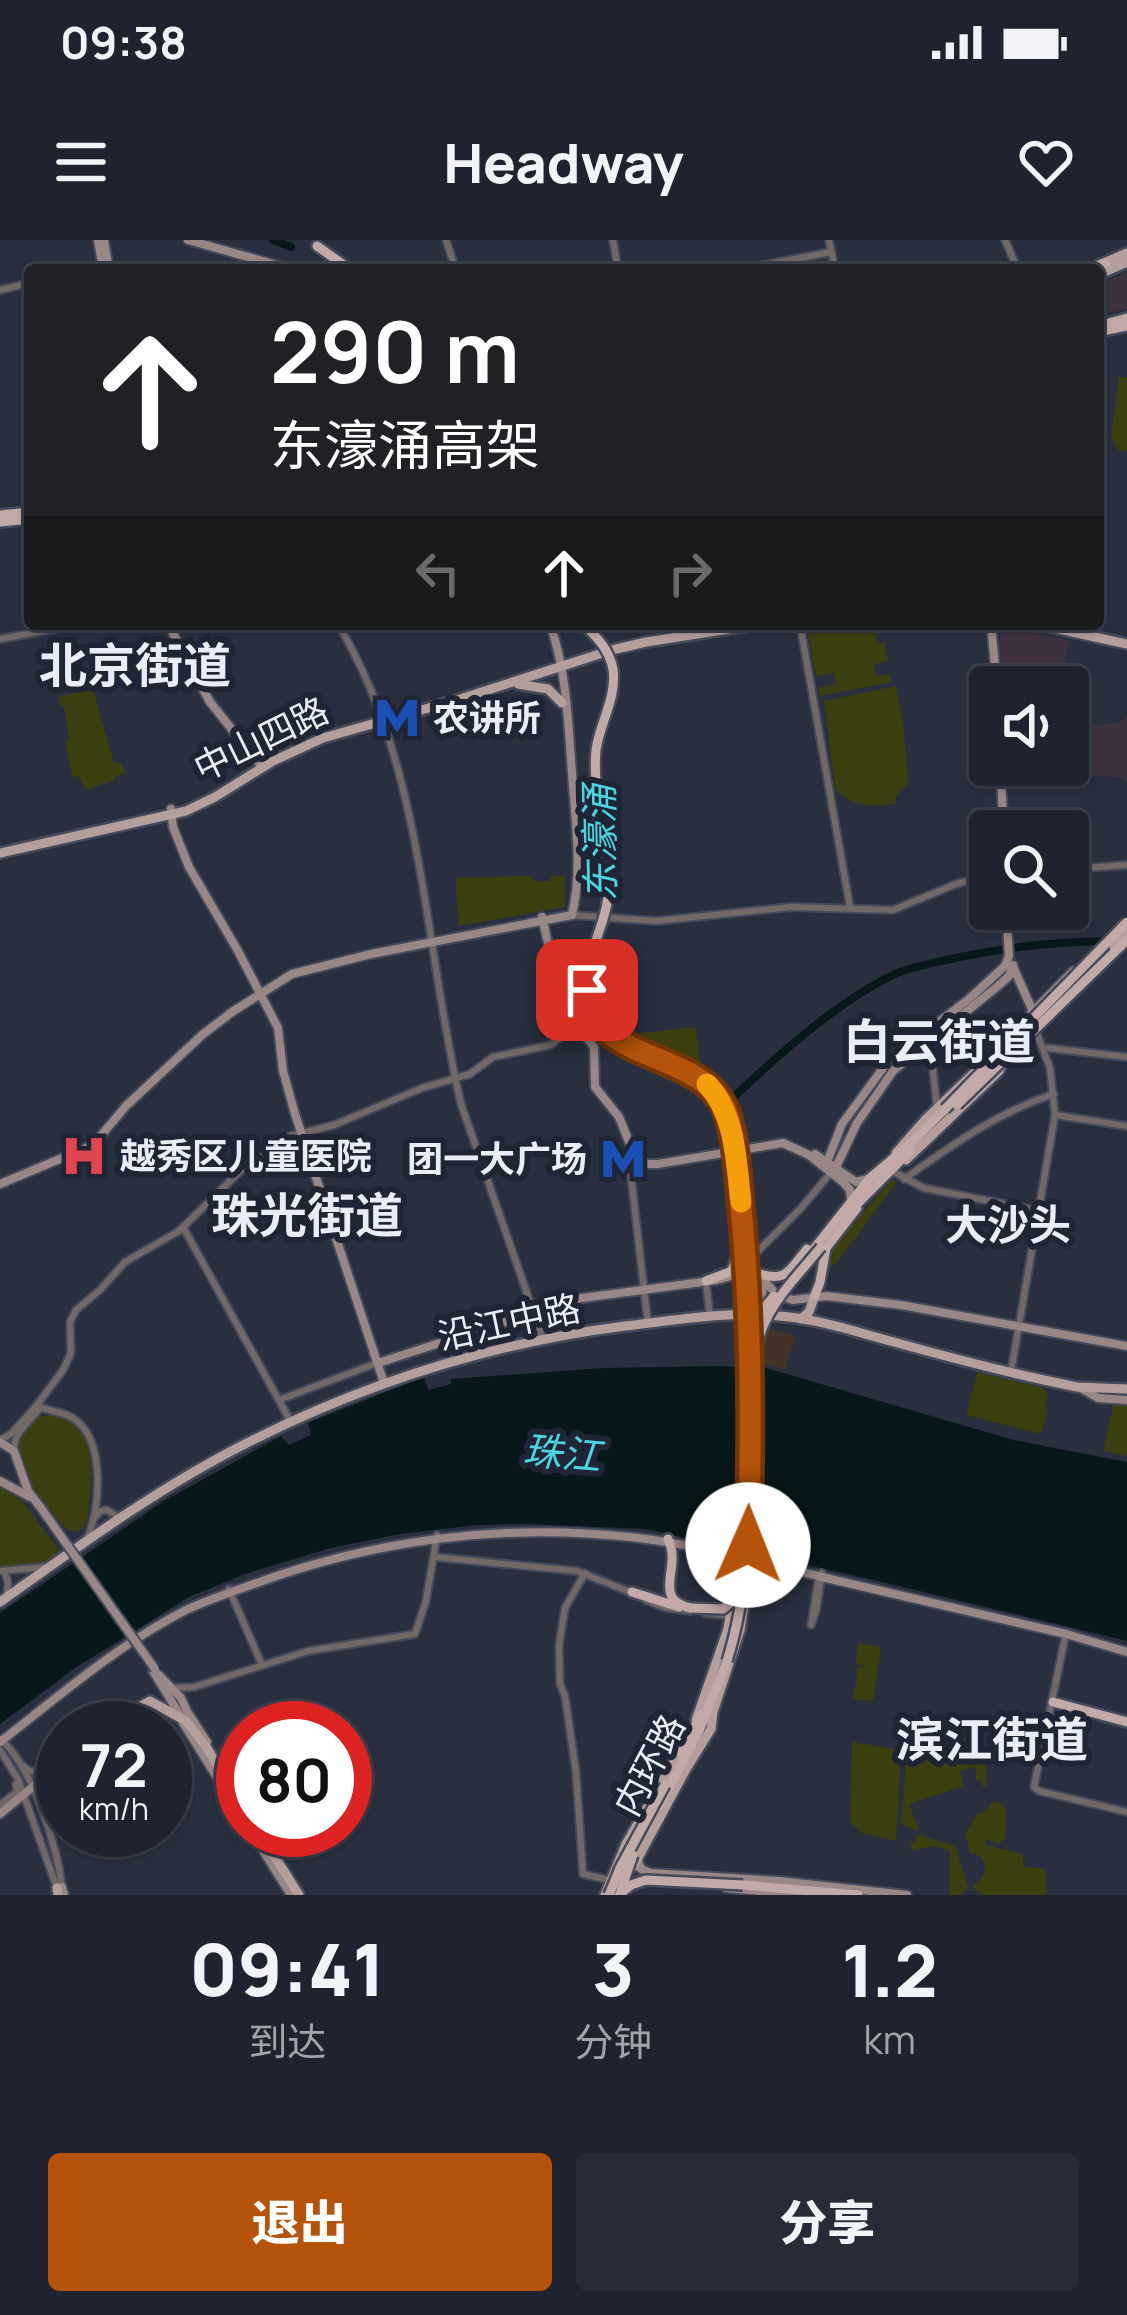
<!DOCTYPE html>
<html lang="zh">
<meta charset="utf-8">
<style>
body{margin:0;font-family:Manrope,"Noto Sans SC",sans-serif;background:#272b37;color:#f1f3f6;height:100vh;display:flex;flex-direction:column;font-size:45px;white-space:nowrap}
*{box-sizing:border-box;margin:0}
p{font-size:39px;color:#a1a4aa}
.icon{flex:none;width:66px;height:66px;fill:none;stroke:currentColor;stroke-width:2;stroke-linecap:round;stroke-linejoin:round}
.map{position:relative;height:1655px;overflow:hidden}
.details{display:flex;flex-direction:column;background:#1f232f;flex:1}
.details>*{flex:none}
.top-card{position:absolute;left:24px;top:24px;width:1080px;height:366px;border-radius:12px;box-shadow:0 3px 9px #0004,0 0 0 3px #3c404b;background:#202124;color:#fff;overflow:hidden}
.buttons{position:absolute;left:969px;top:426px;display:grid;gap:24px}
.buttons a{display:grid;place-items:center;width:120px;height:120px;border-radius:12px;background:#1f232f;box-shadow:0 3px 9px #0004,0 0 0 3px #3c404b;font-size:60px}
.speed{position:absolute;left:36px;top:1461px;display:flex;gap:24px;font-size:60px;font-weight:700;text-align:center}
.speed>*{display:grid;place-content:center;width:156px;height:156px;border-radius:50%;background:#1f232f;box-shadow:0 3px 9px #0004,0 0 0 3px #3c404b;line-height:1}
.speed small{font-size:30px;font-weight:400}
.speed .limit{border:18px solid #d22;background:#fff;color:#111}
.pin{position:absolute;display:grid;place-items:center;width:102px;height:102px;color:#fff;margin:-51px;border-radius:24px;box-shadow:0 6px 18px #0006}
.me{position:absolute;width:132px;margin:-66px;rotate:1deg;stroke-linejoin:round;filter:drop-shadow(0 0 9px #0008)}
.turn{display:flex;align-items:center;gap:42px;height:252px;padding:0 48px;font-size:54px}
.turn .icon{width:156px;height:156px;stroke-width:2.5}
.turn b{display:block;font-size:84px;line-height:102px}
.lanes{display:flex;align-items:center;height:114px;padding:0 48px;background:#0003;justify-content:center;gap:60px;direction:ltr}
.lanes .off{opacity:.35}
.eta{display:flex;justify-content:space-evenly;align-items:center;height:204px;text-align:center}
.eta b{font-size:72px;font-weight:800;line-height:84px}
.cta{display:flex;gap:24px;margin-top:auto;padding:24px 48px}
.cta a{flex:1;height:138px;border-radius:12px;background:#b45309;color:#fff;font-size:48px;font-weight:800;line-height:138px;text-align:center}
.cta a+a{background:#272b37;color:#f1f3f6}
.status{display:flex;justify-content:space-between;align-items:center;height:84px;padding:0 60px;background:#1f232f;direction:ltr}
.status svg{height:33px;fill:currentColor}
header{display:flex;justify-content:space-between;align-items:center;height:156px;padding:0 48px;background:#1f232f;font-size:54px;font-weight:800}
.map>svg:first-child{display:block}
.industrial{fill:#443329}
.medical{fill:#3f3240}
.green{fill:#3b3f10}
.water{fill:#07181a}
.pier{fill:#292f3f}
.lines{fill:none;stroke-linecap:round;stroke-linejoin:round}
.river{stroke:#07181a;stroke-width:8}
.tertiary-casing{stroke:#444a59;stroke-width:10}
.secondary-casing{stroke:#444a59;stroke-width:12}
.primary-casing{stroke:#444a59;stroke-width:14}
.trunk-casing{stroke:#444a59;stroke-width:14}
.tertiary{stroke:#726867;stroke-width:6}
.secondary{stroke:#988786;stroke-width:8}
.primary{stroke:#b59f9d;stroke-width:9}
.trunk{stroke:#c2aaa8;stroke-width:9}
.secondary-bridge-casing{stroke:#444a59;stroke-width:12;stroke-linecap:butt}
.primary-bridge-casing{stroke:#444a59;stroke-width:14;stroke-linecap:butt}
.trunk-bridge-casing{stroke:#444a59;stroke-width:14;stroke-linecap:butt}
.secondary-bridge{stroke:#988786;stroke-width:8}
.primary-bridge{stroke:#b59f9d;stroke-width:9}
.trunk-bridge{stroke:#c2aaa8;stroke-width:9}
.route-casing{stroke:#753606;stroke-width:30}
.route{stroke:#b45309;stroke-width:21}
.slow{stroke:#f59e0b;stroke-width:21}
.labels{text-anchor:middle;stroke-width:12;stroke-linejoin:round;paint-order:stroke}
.poi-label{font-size:36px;font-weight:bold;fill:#e9edf8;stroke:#1f2535;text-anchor:start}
.street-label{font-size:36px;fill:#e9edf8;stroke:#1f2535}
.water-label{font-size:39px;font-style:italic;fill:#4ad5e1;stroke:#1f2535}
.quarter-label{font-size:42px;font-weight:bold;fill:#e9edf8;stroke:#1f2535}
.district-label{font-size:48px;font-weight:bold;fill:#e9edf8;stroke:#1f2535}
</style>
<div class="status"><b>09:38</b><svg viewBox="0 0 49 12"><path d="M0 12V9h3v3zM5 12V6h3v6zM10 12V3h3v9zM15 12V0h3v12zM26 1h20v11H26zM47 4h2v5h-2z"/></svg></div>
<header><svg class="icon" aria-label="menu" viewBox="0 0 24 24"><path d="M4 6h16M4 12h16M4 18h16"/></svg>Headway<svg class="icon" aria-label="heart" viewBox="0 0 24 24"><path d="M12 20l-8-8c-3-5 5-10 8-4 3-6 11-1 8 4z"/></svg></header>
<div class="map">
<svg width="1127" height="1655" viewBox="0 0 1127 1655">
<rect width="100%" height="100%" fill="#292f3f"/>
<polygon class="industrial" points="768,1088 795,1096 785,1130 758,1122"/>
<g class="medical">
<polygon points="1127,33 1127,69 1098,75 1098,43"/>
<polygon points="1002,387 1069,400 1059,447 1004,447 999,403"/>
<polygon points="1127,477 1127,543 1124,538 1091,535 1082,528 1074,517 1075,490 1068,486 1068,481 1093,486 1117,483"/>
</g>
<g class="green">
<polygon points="1119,136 1127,138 1127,212 1117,209 1111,196"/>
<polygon points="806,384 880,384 881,387 875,392 877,403 884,402 888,421 874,424 876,436 890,434 892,442 820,456 819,447 836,444 834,433 816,436"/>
<path d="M896 446 903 481 908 540 906 547 895 556 897 564C874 566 851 568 835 549L824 461Z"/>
<polygon points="93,450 114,523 122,523 125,533 115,537 115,540 85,550 79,537 72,536 65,502 69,500 64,466 60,465 58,456"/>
<polygon points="541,476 541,497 492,499 491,478"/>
<polygon points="532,636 533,641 550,641 551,636 565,636 565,667 459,686 455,638"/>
<polygon points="696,787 701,832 634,801 633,794"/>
<polygon points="891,940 897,942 836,1024 831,1026 828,1023 828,1013"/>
<polygon points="977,1132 1044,1148 1048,1157 1045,1169 1048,1170 1041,1194 966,1175"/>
<polygon points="1114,1161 1127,1162 1127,1216 1103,1211"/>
<path d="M49 1175C56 1176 63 1177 69 1180 102 1198 89 1254 87 1284L78 1292 68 1290 28 1247 17 1203C25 1186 29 1177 49 1175Z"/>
<polygon points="0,1247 19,1257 62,1314 41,1325 0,1329"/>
<polygon points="858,1403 881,1407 873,1461 853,1459 858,1427 870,1428 855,1424"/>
<path d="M913 1479 951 1494 958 1501 972 1496C991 1515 986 1523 987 1547H983L981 1540 976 1541V1527L960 1531 964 1546 909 1564 920 1592 903 1585 901 1581 907 1517 911 1516 914 1525 957 1511 956 1506 945 1497 915 1506 916 1511 907 1514Z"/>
<polygon points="852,1502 901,1510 896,1601 861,1593 850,1581"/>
<polygon points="993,1562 1000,1562 1006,1569 1006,1598 998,1604 986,1599 986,1605 1023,1614 1023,1627 1043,1628 1046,1631 1046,1655 983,1655 975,1650 973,1645 979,1642 986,1630 981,1616 970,1613 965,1594 977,1574 985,1571"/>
<path d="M916 1594 955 1606 969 1649 965 1650 962 1655H949L950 1613C940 1602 925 1608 911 1611L910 1602H915Z"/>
</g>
<polygon class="water" points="718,1126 766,1128 1014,1200 1127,1222 1127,1401 874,1340 646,1289 525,1284 477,1285 400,1294 331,1308 245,1334 189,1357 75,1428 0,1484 0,1373 164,1261 281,1196 289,1205 311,1195 308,1183 312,1181 424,1137 428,1150 451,1144 451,1139 603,1128"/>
<polygon class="pier" points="737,1120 758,1121 753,1319 735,1314"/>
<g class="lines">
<g class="river">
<polyline points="273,0 291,7"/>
<polyline points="617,795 680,824"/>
<path d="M725 865C773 820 833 764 893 735 906 728 922 726 937 722 994 709 1053 701 1111 701"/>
<polyline points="730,896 737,947"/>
</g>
<g class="tertiary-casing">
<g id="tertiary">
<polyline points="446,0 456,30"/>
<polyline points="613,0 618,30"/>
<polyline points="829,0 835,30"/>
<polyline points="1005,0 1018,30"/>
<polyline points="738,30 831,12"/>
<polyline points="0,50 30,43"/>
<path d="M338 384C425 530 423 703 461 864L543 1099"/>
<polyline points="800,384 850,667"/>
<polyline points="0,399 81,384"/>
<polyline points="1068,629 1127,625"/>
<polyline points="572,675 656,681 791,667 893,670 956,644 990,635"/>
<polyline points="930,801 937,868"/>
<polyline points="1048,808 1127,817"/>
<polyline points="1055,875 1127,886"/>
<polyline points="639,916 630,927 648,1084"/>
<polyline points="892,931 924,948 1040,971"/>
<path d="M904 939C952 905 998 872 1054 854"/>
<polyline points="183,987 291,1182"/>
<polyline points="744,1025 802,967 833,930"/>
<polyline points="706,1041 710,1077"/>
<polyline points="1011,1132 1055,875 1050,828 1036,791"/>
<polyline points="279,1160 377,1123"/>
<path d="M40 1167C52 1172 67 1172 77 1181 105 1204 101 1271 86 1301"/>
<polyline points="0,1200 11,1194 37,1165 63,1130 71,1113 70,1082 76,1070 100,1050 125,1022 179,991 266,906 282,898 334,885 422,848 470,834 493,817 551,805 576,785"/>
<path d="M14 1211C13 1192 29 1183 39 1169"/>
<polyline points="96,1276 100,1271 107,1270 119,1277"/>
<polyline points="435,1317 577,1331 635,1354"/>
<polyline points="0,1331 46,1327"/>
<polyline points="5,1333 8,1343 7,1357"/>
<polyline points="585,1333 565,1368 559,1405 560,1444 565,1456 576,1532 583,1634 609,1640"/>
<polygon points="822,1333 816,1371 811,1385 819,1336"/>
<polyline points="229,1349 262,1425"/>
<polyline points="646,1360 663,1367 691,1371"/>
<polyline points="705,1373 733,1376"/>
<polyline points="1066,1393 1034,1547 1039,1551 1127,1572"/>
<polyline points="173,1448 194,1447 308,1411 415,1394 426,1361 437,1295"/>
<path d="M0 1499C32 1525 57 1606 62 1647"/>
<polyline points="0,1510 18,1539 57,1648"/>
<polyline points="22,1525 29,1531 39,1532 63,1514"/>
<polyline points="0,1565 17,1552 16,1544"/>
</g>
</g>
<g class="secondary-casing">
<g id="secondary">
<polyline points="98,0 103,30"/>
<polyline points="104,0 109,30"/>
<polyline points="188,0 294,30"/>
<polyline points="168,384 210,462 262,527"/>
<path d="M550 384C567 432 568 483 572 533 575 578 583 630 572 675"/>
<polyline points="991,384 997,447"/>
<polyline points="1000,525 1004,591"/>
<polyline points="171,569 173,587 189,627 238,711 278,788 283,831 295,874 384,1143"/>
<polyline points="542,677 563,768 594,807 595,847 619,877 636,919 648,924 658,924 783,903 809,915 843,942 850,950 851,960"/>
<polyline points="1014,729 1035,776"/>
<polyline points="999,806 1073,731"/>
<polyline points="815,914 856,942 868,939"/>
<polyline points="829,926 827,922 842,884 889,820 969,759 1005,726 1009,716 1006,669"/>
<polyline points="836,927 857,883 893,831 998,746 1009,736 1013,725"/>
<polyline points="0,944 93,905 126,866 202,795 232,772 292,734 371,714 572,675"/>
<polyline points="758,1034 777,1055 793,1060 826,1056 901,1065 1127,1106"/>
<polyline points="749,1073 762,1062 763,1041"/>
<polyline points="378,1123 575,1059 717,1040 746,1032 756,1033"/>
<polyline points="1079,1147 1098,1158 1127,1160"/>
<polyline points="0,1202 14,1211 28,1251 41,1268"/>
<polyline points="0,1241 30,1257"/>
<polyline points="153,1431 180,1475"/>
<polyline points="159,1435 181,1458 189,1476"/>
<polyline points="188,1473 207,1502"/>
<polyline points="183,1483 243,1579"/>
<polyline points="105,1488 116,1480"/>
<path d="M0 1502C59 1456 119 1404 186 1370 207 1360 231 1352 254 1344 373 1300 503 1283 630 1297 696 1304 761 1322 826 1338 906 1357 986 1376 1066 1394L1127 1412"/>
<polyline points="0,1574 63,1522"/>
<polyline points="250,1590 291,1655"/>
<polyline points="637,1618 641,1629 651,1633 779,1641 907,1655"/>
<polyline points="62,1647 64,1655"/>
<polyline points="726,1648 805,1655"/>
</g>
</g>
<g class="primary-casing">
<g id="primary">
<polyline points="1099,25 1127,13"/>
<polyline points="1098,35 1127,22"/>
<polyline points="1036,384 1127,404"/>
<polyline points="518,444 548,449 562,463"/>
<polyline points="0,613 186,571 215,557 273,521 323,498 460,459 612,410 646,402 761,384"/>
<polyline points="896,913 926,879 1002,806"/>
<polyline points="906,920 999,831 1003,821"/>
<polyline points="801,1079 809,1072 815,1055"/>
<path d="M0 1362C79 1306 158 1248 245 1204 365 1143 492 1103 625 1086 676 1080 728 1071 779 1076 819 1079 856 1092 894 1102 944 1116 994 1129 1044 1140L1077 1147 1127 1149"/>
<polyline points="116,1480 150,1461 186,1481 205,1505 243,1566"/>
<polyline points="258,1590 299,1655"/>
<polyline points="633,1627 685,1531 711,1489 713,1472 740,1390 751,1320 745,1315 739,1317 728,1389 696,1480"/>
<polyline points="57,1648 58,1655"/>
<polyline points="605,1655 626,1604 683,1506"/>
</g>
</g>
<g class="trunk-casing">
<g id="trunk">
<polyline points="317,6 351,30"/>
<polyline points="1089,30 1106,23"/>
<polyline points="1098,86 1127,78"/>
<polyline points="1098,92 1127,86"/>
<polyline points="0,275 30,272"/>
<polyline points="0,282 30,279"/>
<polyline points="677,824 700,835 721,854"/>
<polyline points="851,970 911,910"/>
<polyline points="809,1015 870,938 908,906 945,869"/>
<path d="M756 1033C787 1043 789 1031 807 1009"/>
<polyline points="706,1041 732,1031 737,1016"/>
<polyline points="815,1055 820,1042 826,1008 857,968"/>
<path d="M668 1299C683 1327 650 1359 691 1368"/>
<polyline points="632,1352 679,1367"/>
<polyline points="1053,1462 1127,1482"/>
<polyline points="681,1513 701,1474"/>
<polyline points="659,1566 699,1491 727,1421"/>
<polyline points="743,1645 858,1655"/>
</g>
</g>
<use href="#tertiary" class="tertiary"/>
<use href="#secondary" class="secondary"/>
<use href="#primary" class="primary"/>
<use href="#trunk" class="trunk"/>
<g class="secondary-bridge-casing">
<polyline id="secondary-bridge" points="41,1268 155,1429"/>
</g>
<g class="primary-bridge-casing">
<polyline id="primary-bridge" points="1114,707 1127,693"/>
</g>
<g class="trunk-bridge-casing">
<g id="trunk-bridge">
<path d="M583 384C597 397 609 409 613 429 617 458 600 482 596 510 591 559 613 607 608 657 604 691 583 718 587 755 593 821 697 812 722 867L742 1021 747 1151"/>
<polyline points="727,865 741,905"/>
<polyline points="957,865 1127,700"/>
<polyline points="945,869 1127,682"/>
<polyline points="746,1089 774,1056"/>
<polyline points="691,1368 723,1369 734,1360 739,1346"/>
<path d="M727 1421C750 1348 749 1275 750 1200 751 1164 749 1123 762 1089 774 1058 800 1033 821 1007"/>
<polyline points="621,1650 633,1615"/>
<polyline points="609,1655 620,1628 665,1545"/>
<polyline points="619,1655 631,1645 646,1640 743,1645"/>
</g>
</g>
<use href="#secondary-bridge" class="secondary-bridge"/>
<use href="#primary-bridge" class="primary-bridge"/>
<use href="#trunk-bridge" class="trunk-bridge"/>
</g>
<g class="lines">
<g class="route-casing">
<path id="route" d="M587 750C592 824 698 809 725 868 736 894 738 939 741 967 752 1080 752 1192 748 1305"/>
</g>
<use href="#route" class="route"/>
<path class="slow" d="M707 844C736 875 736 922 741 962"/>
</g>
<defs>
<g id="metro-bare" transform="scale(3.6)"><path d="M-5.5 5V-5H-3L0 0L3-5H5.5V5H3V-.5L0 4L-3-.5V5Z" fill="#1a4fb4" stroke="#1f2535" stroke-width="2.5" paint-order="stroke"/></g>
<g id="hospital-bare" transform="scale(3.6)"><path d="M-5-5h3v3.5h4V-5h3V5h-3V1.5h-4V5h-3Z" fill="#e0444e" stroke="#1f2535" stroke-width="2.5" paint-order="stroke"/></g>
</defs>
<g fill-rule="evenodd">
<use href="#metro-bare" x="397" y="478"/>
<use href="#hospital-bare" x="84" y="916"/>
<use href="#metro-bare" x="623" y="919"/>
</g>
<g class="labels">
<g class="poi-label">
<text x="433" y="491">农讲所</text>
<text x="120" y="929">越秀区儿童医院</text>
<text x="587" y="932" text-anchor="end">团一大广场</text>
</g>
<g class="street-label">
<text transform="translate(261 499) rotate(-26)" y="13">中山四路</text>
<text transform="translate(509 1082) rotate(-12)" y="13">沿江中路</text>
<text transform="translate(649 1525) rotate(-62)" y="13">内环路</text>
</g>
<g class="water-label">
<text transform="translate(600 603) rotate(-91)" y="14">东濠涌</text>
<text transform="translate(562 1213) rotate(5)" y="14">珠江</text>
</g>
<g class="quarter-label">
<text x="1008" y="1000">大沙头</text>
</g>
<g class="district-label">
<text x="135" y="443">北京街道</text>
<text x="939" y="819">白云街道</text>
<text x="307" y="993">珠光街道</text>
<text x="992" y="1517">滨江街道</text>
</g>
</g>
</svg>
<div class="buttons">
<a><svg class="icon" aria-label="sound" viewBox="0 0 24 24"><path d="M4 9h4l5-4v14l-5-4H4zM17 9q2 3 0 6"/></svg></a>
<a><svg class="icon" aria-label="search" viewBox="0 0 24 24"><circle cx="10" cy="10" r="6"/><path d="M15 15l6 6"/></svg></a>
</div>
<div class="speed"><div>72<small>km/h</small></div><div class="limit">80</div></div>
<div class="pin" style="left:587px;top:750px;background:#d93025"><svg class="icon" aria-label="arrive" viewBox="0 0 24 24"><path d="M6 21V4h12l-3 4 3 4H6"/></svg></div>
<svg class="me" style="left:748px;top:1305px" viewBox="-20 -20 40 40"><circle r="19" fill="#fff"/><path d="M0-13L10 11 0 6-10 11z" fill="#b45309"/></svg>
<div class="top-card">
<div class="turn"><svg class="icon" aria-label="ahead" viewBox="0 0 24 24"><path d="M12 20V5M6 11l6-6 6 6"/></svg><div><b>290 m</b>东濠涌高架</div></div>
<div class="lanes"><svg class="icon off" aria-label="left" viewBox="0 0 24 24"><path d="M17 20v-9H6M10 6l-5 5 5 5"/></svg><svg class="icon" aria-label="ahead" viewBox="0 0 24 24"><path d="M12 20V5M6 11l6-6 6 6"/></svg><svg class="icon off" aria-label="right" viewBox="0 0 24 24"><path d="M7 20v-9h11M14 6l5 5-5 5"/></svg></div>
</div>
</div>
<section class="details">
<div class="eta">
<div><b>09:41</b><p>到达</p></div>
<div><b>3</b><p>分钟</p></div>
<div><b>1.2</b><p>km</p></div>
</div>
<div class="cta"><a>退出</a><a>分享</a></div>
</section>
